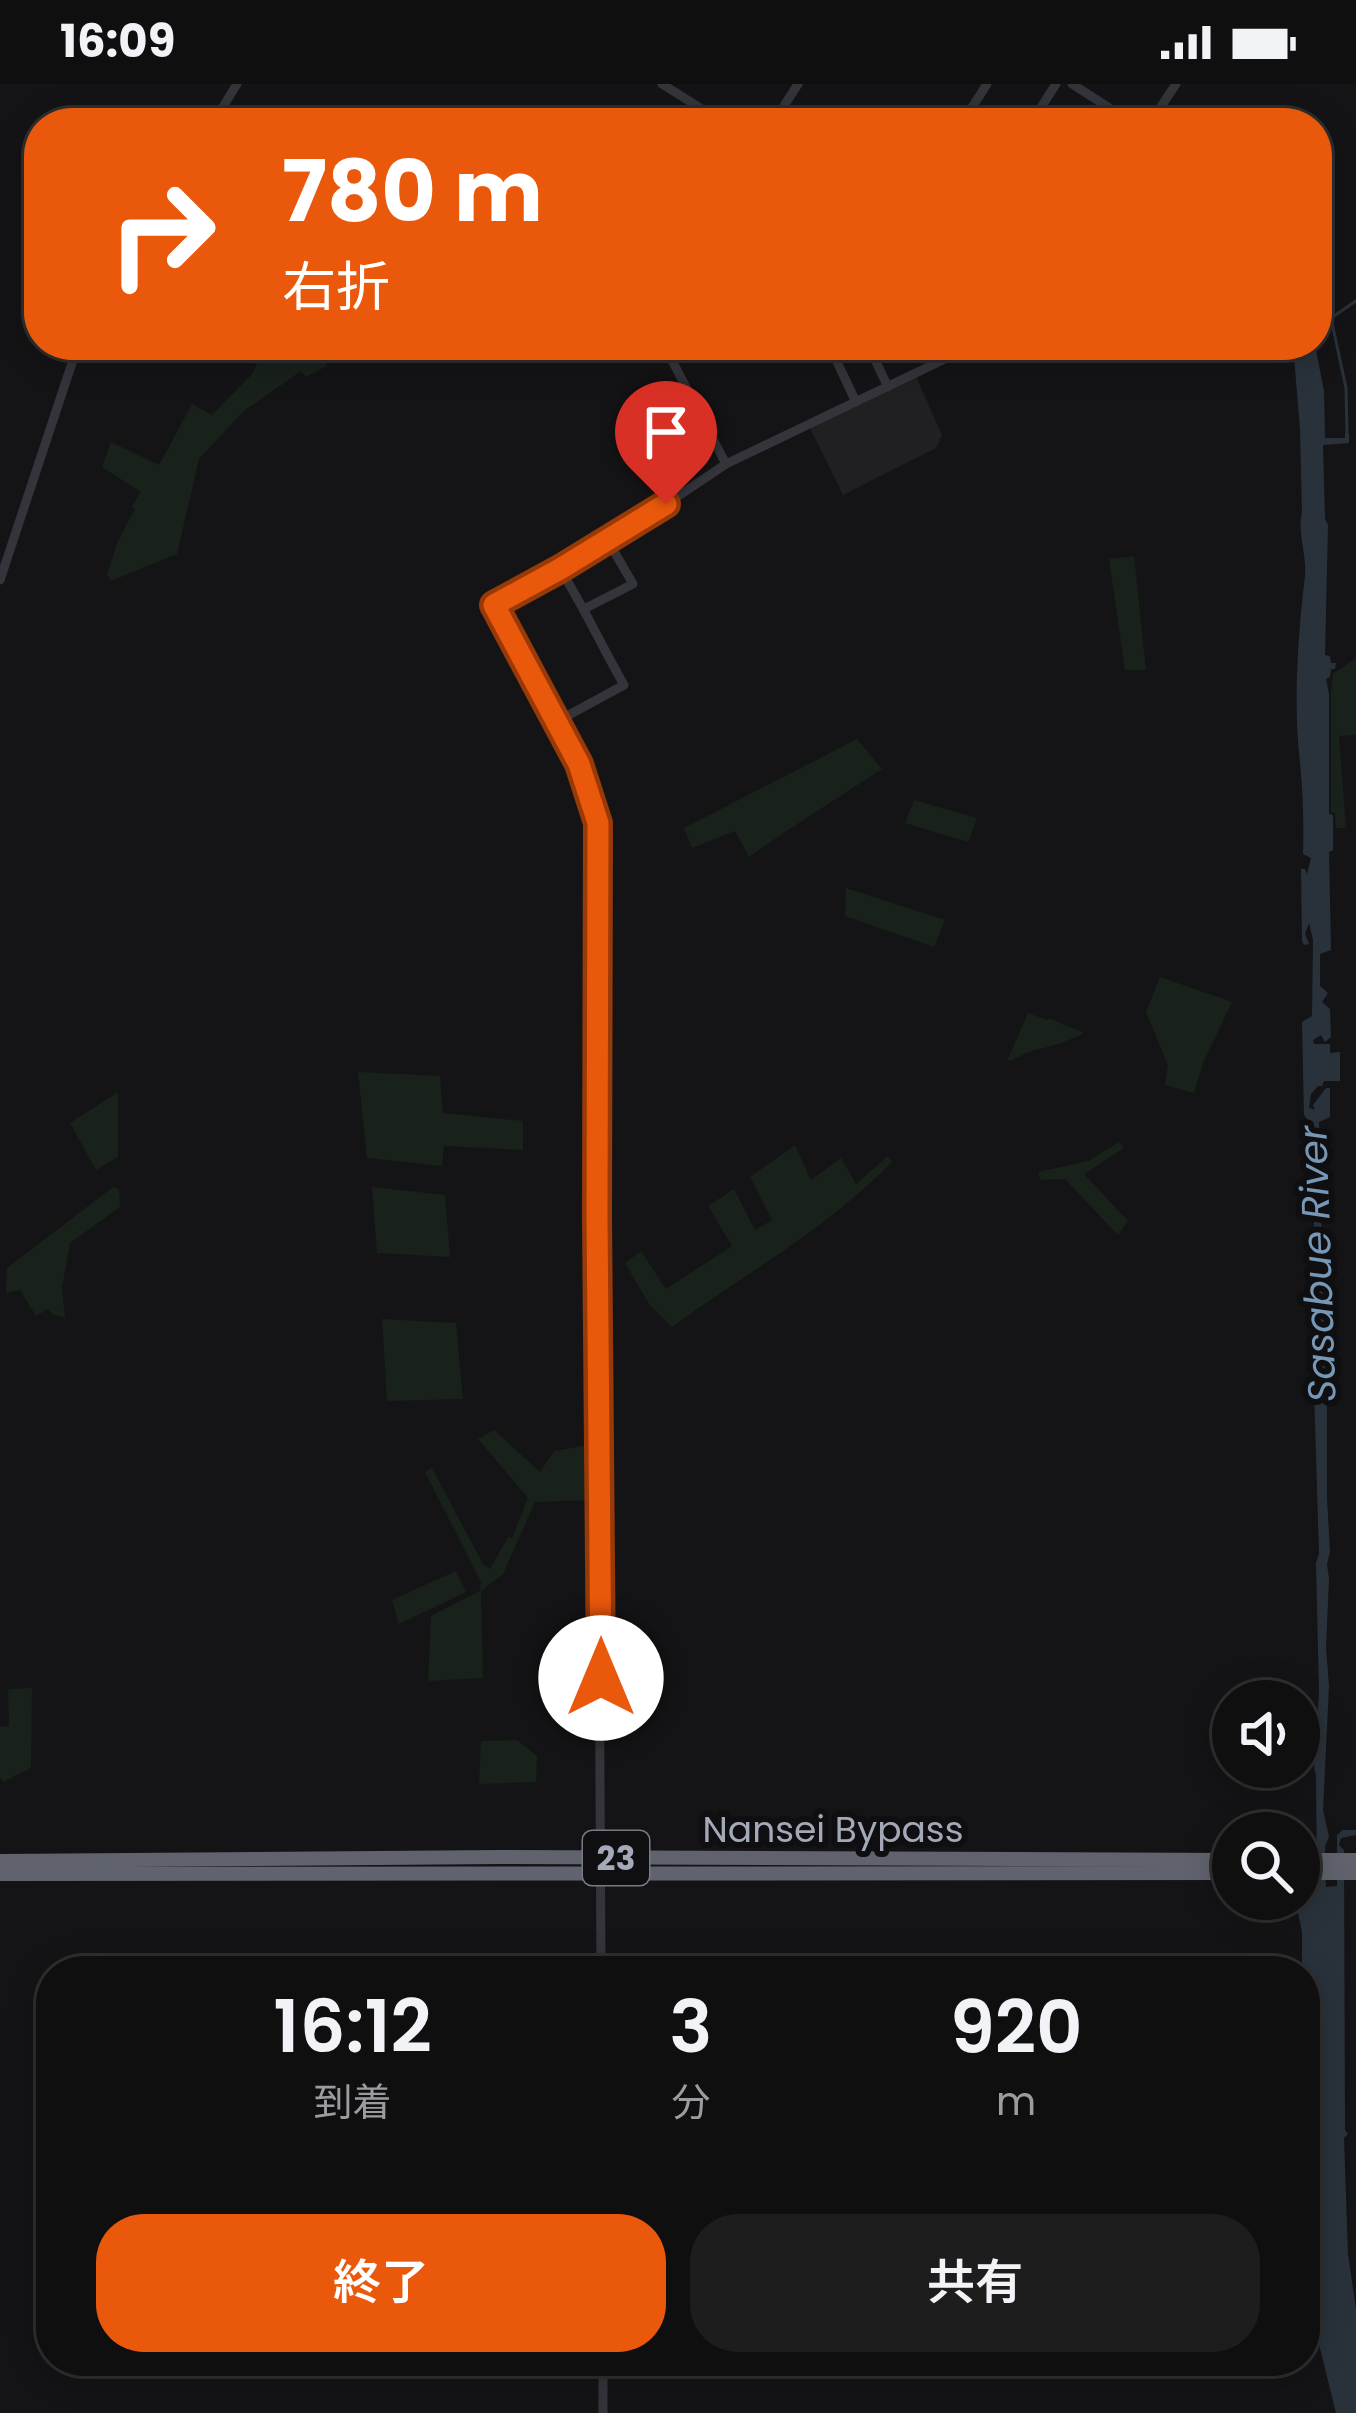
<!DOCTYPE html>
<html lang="ja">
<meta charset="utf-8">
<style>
body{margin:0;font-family:Poppins,"Noto Sans JP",sans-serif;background:#1d1d1e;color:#f1f3f6;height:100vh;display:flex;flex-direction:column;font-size:45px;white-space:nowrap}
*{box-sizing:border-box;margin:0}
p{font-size:39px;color:#9b9c9f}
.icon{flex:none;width:66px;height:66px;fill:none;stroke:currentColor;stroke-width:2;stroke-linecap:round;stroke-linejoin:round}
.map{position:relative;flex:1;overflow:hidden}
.drawer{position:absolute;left:36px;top:1872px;width:1284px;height:420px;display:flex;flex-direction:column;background:#0f0f10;border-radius:48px;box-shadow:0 6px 30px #0003,0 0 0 3px #2f2f30}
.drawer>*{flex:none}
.banner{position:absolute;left:24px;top:24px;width:1308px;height:252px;border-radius:48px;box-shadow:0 6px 30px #0003,0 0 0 3px #2f2f30;background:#ea580c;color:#fff;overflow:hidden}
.buttons{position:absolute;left:1212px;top:1596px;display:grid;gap:24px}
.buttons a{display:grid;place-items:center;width:108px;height:108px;border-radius:50%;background:#0f0f10;box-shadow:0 6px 30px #0003,0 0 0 3px #2f2f30;font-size:60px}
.pin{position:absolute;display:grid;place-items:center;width:102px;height:102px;color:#fff;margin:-123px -51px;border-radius:50% 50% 50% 0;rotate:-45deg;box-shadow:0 0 12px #0007}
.pin .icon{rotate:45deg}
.me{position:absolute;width:132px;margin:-66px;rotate:0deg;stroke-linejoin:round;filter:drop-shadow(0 0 9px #0008)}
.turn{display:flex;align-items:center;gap:42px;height:252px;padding:0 60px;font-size:54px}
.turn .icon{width:156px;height:156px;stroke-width:2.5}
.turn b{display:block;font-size:84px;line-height:102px}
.eta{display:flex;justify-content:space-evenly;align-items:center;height:204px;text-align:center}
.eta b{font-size:72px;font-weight:600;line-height:84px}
.cta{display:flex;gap:24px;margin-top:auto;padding:24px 60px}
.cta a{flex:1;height:138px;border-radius:48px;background:#ea580c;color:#fff;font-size:48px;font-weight:600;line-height:138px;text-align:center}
.cta a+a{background:#1d1d1e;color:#f1f3f6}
.status{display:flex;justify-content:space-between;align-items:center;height:84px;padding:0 60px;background:#0f0f10;direction:ltr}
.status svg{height:33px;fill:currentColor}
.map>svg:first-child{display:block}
.built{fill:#202023}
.green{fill:#19211b}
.water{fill:#29323b}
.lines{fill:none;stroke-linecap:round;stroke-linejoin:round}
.stream{stroke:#29323b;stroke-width:3}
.minor{stroke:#34353b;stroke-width:9}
.highway{stroke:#60636d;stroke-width:14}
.route-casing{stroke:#983908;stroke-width:30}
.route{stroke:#ea580c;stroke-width:21}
.labels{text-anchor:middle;stroke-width:12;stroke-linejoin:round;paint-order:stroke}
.shield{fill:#0f0f11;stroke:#777b86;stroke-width:3}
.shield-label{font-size:33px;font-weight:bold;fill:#a4a9b8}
.street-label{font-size:36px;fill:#a4a9b8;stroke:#0f0f11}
.water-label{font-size:39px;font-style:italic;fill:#7797b6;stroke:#0f0f11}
</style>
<div class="status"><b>16:09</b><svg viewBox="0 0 49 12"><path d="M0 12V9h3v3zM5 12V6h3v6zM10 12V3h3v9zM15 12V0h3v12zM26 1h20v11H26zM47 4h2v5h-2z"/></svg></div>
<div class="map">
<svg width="1356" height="2329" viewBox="0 0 1356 2329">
<rect width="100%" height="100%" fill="#141416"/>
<polygon class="built" points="916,293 942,351 936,364 843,411 810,344"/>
<g class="green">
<polygon points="304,261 344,261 323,271 327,282 306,293 301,287 244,327 199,375 177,470 111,497 107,490 118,457 135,425 132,422 141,408 102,383 111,358 159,381 192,320 212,331 253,289 257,279"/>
<polygon points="1134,472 1146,586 1125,586 1109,475"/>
<polygon points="1356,574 1356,651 1339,652 1346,744 1336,744 1335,729 1331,728 1331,608 1333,590"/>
<path d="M857 655 882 685C837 715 792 742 749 773L735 747 692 764 684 744Z"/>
<polygon points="914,716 977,734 968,758 905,739"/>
<polygon points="846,804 945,836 934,863 845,832"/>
<polygon points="1160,893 1232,918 1203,979 1194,1009 1165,1001 1168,981 1146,928"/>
<path d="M1028 929 1047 936 1049 934 1084 949C1064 959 1056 961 1035 966 1025 969 1017 975 1007 977Z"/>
<polygon points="358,988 440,992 443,1029 523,1037 523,1066 444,1062 442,1082 367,1074"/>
<polygon points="118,1008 118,1073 96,1086 70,1039"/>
<polygon points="1119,1058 1124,1064 1084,1090 1128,1137 1118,1151 1065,1095 1040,1096 1038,1088 1088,1077"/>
<path d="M795 1061 811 1096 841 1074 856 1100 888 1072 892 1078C824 1147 749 1187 672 1243L649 1220 625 1179 641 1167 666 1205 732 1162 708 1122 734 1105 755 1146 772 1136 750 1093Z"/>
<polygon points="113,1103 119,1105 120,1123 70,1159 62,1204 65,1234 52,1230 48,1225 36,1232 20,1206 6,1209 7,1184"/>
<polygon points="372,1103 445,1111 450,1173 377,1169"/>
<polygon points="382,1235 456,1239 463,1315 387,1317"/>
<polygon points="494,1346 540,1388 554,1367 594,1360 593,1416 535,1418 503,1490 481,1507 483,1594 428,1597 431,1532 480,1507 481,1498 425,1388 432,1384 483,1480 490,1485 508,1453 512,1454 528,1414 478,1355"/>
<polygon points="456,1487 466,1508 399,1540 392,1516"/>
<polygon points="32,1604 31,1684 3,1698 0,1693 0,1643 9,1642 8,1605"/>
<polygon points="517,1656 537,1672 536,1698 479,1700 481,1657"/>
</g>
<path class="water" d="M1293 261H1315L1324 307 1325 354H1345V350H1349V359L1323 361 1325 435 1328 441 1325 571 1330 572 1331 579H1336L1335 585H1331L1330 593 1326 595 1329 610V730L1333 731V766L1329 768 1331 866 1320 870V902L1328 909 1322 918 1330 925 1331 953 1325 958 1321 951 1313 956 1314 960H1330V969L1340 968V997H1324L1322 1002H1318L1311 1010 1309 1024 1315 1026 1313 1021 1326 1004H1330V1033L1319 1038 1322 1172 1327 1219 1324 1229 1327 1278V1414L1330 1468 1327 1480 1329 1495 1326 1563 1329 1602 1323 1726 1329 1753 1325 1762 1326 1803 1337 1802V1751L1343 1746H1356V1751L1341 1754 1339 1761 1344 1766 1345 2046 1348 2050 1344 2054 1348 2170 1356 2226V2329H1336L1316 2248 1305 2170V1887H1302V1848L1295 1815H1299V1770L1306 1802H1317L1316 1691 1314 1684 1319 1608 1316 1479 1319 1470 1312 1237 1315 1210 1313 1081 1311 1040 1304 1031 1302 938 1312 932 1313 856 1309 839 1305 850 1309 860 1304 861 1302 857 1301 785H1305L1307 790 1311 774 1303 770C1304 738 1303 710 1300 678 1293 620 1298 550 1305 492 1307 471 1297 449 1302 428L1300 345Z"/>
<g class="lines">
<polyline class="stream" points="1347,350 1346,304 1331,234 1356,217"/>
<g class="minor">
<polyline points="662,0 724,39"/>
<polyline points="1072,0 1108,23 1127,39"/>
<polyline points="213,39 237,0"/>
<polyline points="773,39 798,0"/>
<polyline points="962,39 987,0"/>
<polyline points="1031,39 1056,0"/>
<polyline points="1150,39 1176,0"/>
<polyline points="664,261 726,380"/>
<polyline points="829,261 856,318"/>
<polyline points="868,261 888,303"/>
<polyline points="0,496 78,261"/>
<polyline points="584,525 633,500 608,457"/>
<path d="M556 638 624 601C602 563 584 523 560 485"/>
<polyline points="601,1887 597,1132 598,739 579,681 494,521 635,441 726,380 974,261"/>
<polyline points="603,2277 603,2329"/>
</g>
<g class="highway">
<polyline points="1299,1776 1356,1776"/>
<polyline points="0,1777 501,1773 1233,1776"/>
<polyline points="1299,1789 1356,1789"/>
<polyline points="0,1790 1233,1789"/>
</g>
</g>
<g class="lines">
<g class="route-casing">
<polyline id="route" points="601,1594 597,1132 598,739 579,680 494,521 560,485 666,420"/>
</g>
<use href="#route" class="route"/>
</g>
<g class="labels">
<rect class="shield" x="583" y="1747" width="66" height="54" rx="9"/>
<g class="shield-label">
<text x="616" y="1786">23</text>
</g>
<g class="street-label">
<text x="833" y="1758">Nansei Bypass</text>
</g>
<g class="water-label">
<text transform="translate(1317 1180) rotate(-92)" y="14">Sasabue River</text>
</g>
</g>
</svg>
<div class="buttons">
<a><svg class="icon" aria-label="sound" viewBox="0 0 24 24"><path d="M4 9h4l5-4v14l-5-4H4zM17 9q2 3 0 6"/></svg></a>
<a><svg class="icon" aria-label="search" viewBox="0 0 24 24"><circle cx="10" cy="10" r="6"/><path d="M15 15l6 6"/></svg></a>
</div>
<div class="pin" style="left:666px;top:420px;background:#d93025"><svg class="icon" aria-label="arrive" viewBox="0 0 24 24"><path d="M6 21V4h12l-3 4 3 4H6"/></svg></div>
<svg class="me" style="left:601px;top:1594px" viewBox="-20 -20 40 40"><circle r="19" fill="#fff"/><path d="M0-13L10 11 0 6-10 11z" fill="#ea580c"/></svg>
<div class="banner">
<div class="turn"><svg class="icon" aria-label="right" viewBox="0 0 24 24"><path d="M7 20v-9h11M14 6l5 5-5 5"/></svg><div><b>780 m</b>右折</div></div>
</div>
<section class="drawer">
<div class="eta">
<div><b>16:12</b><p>到着</p></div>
<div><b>3</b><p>分</p></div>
<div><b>920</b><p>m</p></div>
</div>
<div class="cta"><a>終了</a><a>共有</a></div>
</section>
</div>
